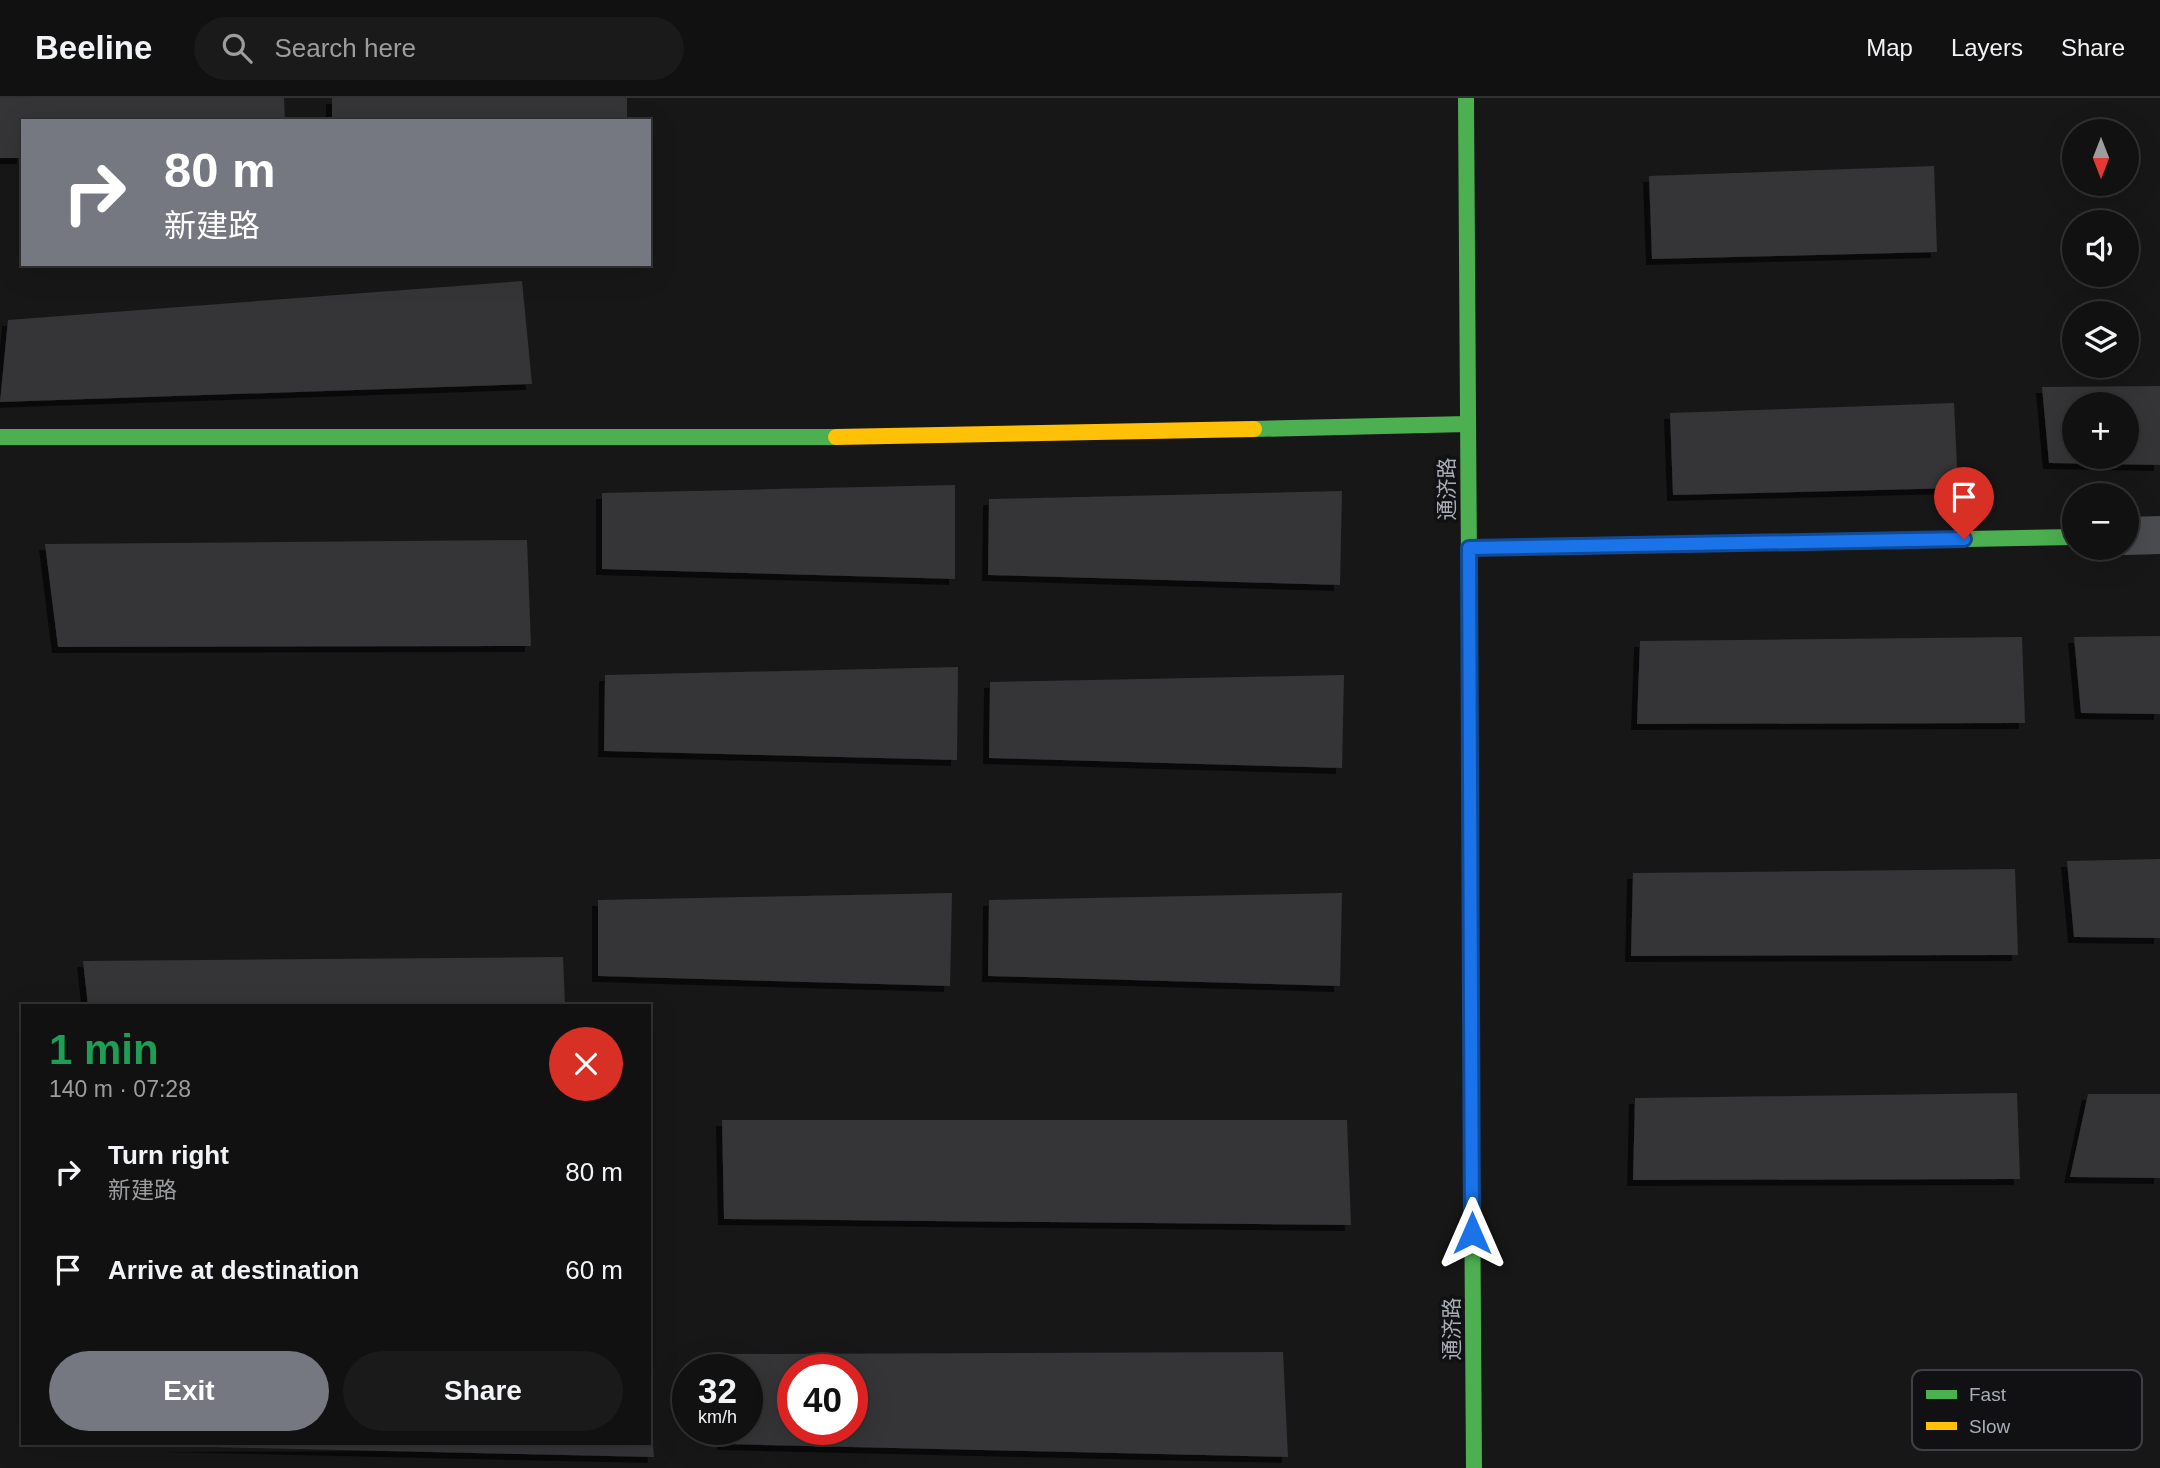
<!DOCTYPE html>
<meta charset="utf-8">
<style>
body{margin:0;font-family:Helvetica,"Noto Sans SC",sans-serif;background:#1a1a1a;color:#f1f3f6;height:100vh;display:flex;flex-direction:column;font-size:26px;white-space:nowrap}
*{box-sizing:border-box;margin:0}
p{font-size:23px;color:#9c9d9f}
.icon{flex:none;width:38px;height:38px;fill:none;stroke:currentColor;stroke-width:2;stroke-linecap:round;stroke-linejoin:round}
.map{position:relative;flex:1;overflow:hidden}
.sheet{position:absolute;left:21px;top:906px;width:630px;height:441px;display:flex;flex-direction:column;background:#111;border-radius:0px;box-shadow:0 7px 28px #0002,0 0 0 2px #303131}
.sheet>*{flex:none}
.top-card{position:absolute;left:21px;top:21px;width:630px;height:147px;border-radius:0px;box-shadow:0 7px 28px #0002,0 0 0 2px #303131;background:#757880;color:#fff;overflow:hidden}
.needle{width:46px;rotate:180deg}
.fabs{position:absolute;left:2062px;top:21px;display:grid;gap:14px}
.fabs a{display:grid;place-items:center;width:77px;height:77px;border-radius:50%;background:#111;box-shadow:0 7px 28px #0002,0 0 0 2px #303131;font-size:35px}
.speed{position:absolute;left:672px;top:1256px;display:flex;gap:14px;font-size:35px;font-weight:700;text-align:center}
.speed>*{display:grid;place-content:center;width:91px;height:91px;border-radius:50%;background:#111;box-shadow:0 7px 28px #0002,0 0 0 2px #303131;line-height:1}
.speed small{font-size:18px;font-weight:400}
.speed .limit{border:10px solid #d22;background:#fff;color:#111}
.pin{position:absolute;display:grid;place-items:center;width:60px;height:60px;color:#fff;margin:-72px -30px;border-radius:50% 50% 50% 0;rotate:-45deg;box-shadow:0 0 7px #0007}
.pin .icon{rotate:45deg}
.me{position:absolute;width:77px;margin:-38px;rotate:0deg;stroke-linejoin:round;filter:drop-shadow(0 0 5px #0008)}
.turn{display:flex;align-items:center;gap:24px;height:147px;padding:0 28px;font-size:32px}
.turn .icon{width:91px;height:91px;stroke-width:2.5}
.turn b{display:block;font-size:49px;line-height:60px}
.round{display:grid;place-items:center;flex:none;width:74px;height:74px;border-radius:37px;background:#1a1a1a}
.overview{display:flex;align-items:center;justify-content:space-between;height:119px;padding:0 28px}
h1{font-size:42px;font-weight:800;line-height:52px;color:#1e9e55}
.primary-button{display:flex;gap:14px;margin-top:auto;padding:14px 28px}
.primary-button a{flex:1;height:80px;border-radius:42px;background:#757880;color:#fff;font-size:28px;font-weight:800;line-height:80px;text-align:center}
.primary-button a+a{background:#1a1a1a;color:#f1f3f6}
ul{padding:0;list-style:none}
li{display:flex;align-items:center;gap:21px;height:98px;padding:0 28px}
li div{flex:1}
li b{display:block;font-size:26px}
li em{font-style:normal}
header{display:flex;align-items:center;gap:42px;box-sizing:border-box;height:98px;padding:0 35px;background:#111;border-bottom:2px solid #303131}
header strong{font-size:33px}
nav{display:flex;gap:38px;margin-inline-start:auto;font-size:24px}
.search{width:490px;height:63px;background:#1a1a1a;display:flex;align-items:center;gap:18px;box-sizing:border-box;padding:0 24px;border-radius:38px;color:#9c9d9f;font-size:26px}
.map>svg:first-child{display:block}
.building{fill:#343537;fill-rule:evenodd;filter:url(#shadow)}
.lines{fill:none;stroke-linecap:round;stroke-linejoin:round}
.street{stroke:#4b4c50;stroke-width:38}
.fast{stroke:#4caf50;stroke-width:16}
.slow{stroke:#ffc107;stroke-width:16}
.route-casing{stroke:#114b97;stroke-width:18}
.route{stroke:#1a73e8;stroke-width:12}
.labels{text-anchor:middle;stroke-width:7;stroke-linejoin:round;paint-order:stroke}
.street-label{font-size:21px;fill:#a8adb8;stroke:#111113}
.key{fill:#111113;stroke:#3e4045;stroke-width:2}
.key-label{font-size:19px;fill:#a8adb8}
</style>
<header>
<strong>Beeline</strong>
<div class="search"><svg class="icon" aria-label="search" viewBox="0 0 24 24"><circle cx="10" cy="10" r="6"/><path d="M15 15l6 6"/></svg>Search here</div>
<nav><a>Map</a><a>Layers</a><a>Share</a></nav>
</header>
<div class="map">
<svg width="2160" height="1370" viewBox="0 0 2160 1370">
<defs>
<filter id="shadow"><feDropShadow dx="-6" dy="6" stdDeviation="0" flood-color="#0009"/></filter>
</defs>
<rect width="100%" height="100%" fill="#171717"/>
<g class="building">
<polygon points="0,0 284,0 285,23 23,23 23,60 0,60"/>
<rect x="332" y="0" width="295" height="23"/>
<polygon points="1934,68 1937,154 1652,161 1649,78"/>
<polygon points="522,183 532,286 0,304 8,222"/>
<path d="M2160 288V367L2049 365 2042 289ZM2074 306H2126V359H2074Z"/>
<polygon points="1954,305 1958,390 1673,397 1670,315"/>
<polygon points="955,387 955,481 602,471 602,395"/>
<polygon points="1342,393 1340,487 988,477 989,401"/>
<polygon points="527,442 531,548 58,549 45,446"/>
<polygon points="2160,538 2160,616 2081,615 2074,539"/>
<polygon points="2022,539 2025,625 1637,626 1640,543"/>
<polygon points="958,569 957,662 604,653 605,577"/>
<polygon points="1344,577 1342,670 989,660 990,584"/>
<polygon points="2160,761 2160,840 2074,839 2067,763"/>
<polygon points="2015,771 2018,857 1631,858 1633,775"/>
<polygon points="952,795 950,888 598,878 598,802"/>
<polygon points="1342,795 1340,888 988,878 989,802"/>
<polygon points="563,859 565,908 88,908 83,863"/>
<polygon points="2017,995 2020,1081 1633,1082 1635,1000"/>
<polygon points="2088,996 2160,996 2160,1080 2070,1079"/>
<polygon points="722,1022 1347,1022 1351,1127 724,1121"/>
<path d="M1283 1254 1288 1359 723 1346 724 1332H747V1272H729L730 1256ZM793 1272H852V1332H793Z"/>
<polygon points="649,1297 654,1359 169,1348 649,1346"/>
</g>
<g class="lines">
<polyline class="street" points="2126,438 2160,437"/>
<g class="fast">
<polyline points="1466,0 1470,629"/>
<polyline points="1254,331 1468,326"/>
<polyline points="0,339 836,339"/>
<polyline points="1469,450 2074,439"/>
<polyline points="1471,936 1474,1370"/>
</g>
<g class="slow">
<polyline points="836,339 1254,331"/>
<polyline points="1470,629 1471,936"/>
</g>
</g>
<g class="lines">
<g class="route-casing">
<polyline id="route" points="1472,1135 1469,450 1964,441"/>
</g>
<use href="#route" class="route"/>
</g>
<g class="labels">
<g class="street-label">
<text transform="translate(1447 391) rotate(-90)" y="7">通济路</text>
<text transform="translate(1452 1231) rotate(-90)" y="7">通济路</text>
</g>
</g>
<rect x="1912" y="1272" width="230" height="80" rx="10" class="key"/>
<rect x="1926" y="1292" width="31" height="9" fill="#4caf50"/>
<rect x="1926" y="1324" width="31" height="8" fill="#ffc107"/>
<g class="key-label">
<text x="1969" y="1303">Fast</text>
<text x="1969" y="1335">Slow</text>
</g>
</svg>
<div class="fabs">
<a><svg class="needle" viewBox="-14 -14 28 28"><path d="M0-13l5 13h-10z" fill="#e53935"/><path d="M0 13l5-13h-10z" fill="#9c9d9f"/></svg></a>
<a><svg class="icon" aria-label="sound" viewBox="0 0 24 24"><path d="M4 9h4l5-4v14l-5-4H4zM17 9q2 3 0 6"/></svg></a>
<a><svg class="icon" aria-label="layers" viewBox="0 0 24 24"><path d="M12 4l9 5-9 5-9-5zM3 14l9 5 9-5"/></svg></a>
<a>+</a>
<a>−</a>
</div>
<div class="speed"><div>32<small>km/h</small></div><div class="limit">40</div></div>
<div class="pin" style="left:1964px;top:441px;background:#d93025"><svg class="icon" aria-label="arrive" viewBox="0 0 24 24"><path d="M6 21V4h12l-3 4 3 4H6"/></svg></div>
<svg class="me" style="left:1472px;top:1135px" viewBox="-20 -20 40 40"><path d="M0-17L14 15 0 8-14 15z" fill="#1a73e8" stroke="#fff" stroke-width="4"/></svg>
<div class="top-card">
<div class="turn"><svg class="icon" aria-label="right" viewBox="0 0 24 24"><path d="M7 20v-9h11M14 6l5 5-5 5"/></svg><div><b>80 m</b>新建路</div></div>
</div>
<section class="sheet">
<div class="overview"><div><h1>1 min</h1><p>140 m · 07:28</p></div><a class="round" style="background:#d93025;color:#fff"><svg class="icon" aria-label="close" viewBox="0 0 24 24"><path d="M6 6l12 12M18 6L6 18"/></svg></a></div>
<ul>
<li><svg class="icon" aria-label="right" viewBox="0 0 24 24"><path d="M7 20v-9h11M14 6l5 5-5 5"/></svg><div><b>Turn right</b><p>新建路</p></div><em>80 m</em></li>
<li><svg class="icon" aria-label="arrive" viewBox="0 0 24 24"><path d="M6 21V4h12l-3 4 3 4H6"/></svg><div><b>Arrive at destination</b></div><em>60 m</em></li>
</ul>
<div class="primary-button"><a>Exit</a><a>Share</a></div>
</section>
</div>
